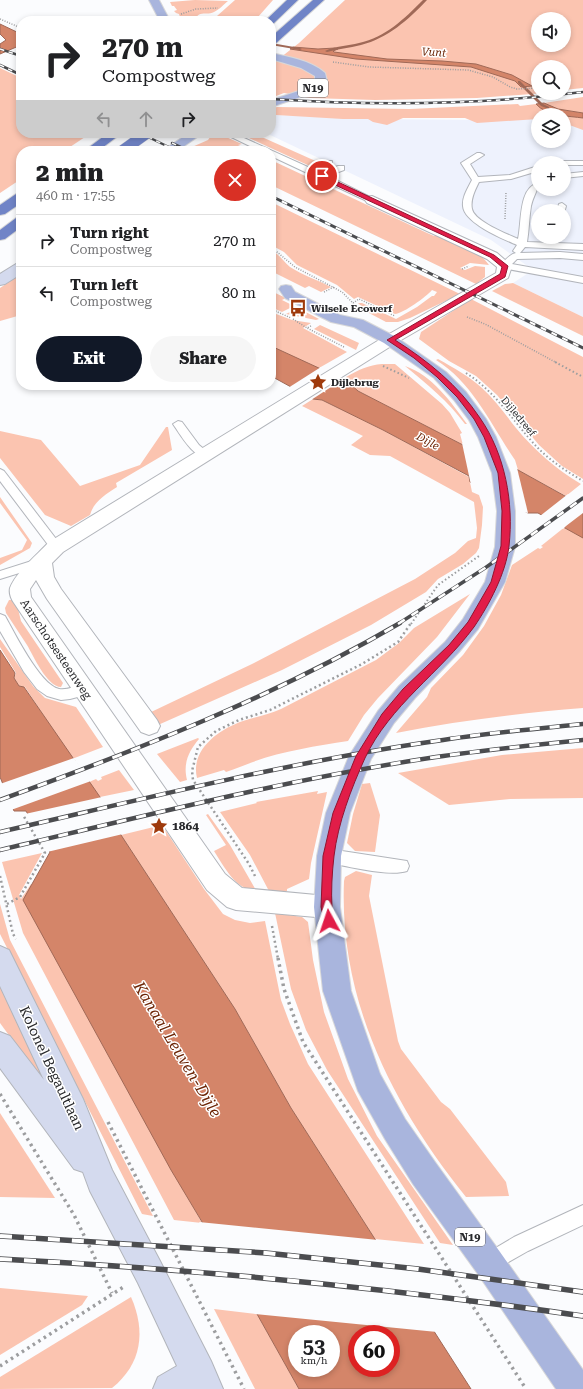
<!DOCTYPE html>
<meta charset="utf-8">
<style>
body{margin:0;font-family:"Roboto Serif",serif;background:#f6f6f6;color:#202124;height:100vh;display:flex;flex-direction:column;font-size:15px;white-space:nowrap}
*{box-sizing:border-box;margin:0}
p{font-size:13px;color:#757577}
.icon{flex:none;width:22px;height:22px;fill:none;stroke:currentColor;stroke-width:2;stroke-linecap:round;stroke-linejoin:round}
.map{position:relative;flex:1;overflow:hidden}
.panel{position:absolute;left:16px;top:146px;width:260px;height:244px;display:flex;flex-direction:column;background:#fff;border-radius:16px;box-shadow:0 2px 6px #0003}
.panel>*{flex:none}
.top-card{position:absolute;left:16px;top:16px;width:260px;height:122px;border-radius:16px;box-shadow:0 2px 6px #0003;background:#fff;color:#202124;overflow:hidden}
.controls{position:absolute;left:531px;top:12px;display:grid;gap:8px}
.controls a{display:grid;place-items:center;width:40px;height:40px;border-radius:50%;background:#fff;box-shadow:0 2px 6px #0003;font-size:20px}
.speed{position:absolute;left:288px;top:1325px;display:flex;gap:8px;font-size:20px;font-weight:700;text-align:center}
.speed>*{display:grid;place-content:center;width:52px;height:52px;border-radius:50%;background:#fff;box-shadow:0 2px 6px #0003;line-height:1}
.speed small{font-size:10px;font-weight:400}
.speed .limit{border:6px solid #d22;background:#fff;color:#111}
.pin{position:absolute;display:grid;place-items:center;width:34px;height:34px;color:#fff;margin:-17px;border:2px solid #fff;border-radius:50%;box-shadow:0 1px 4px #0007}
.me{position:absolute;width:44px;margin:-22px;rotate:355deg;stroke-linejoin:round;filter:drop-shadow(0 0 3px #0008)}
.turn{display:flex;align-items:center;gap:14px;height:84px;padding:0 20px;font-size:18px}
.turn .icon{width:52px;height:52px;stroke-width:2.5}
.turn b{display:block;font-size:28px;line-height:34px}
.lanes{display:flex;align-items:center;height:38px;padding:0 20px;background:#0003;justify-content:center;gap:20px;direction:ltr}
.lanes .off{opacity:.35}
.round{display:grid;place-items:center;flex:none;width:42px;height:42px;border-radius:21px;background:#f6f6f6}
.overview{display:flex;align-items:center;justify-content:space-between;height:68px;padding:0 20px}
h1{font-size:24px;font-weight:800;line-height:30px}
.primary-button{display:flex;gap:8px;margin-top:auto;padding:8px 20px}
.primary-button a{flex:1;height:46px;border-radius:24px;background:#111827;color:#fff;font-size:16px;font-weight:800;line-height:46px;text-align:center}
.primary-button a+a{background:#f6f6f6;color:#202124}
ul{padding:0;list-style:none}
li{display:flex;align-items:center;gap:12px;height:52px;padding:0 20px;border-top:1px solid #e0e0e0}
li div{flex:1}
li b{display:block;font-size:15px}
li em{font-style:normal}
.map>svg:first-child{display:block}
.built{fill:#eef2fd;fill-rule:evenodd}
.green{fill:#fbc4b0;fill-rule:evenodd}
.water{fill:#d48569;stroke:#a06957;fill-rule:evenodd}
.pier{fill:#fbfcfe}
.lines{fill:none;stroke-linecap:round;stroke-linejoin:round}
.stream{fill:#a06957;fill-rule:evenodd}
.lane-casing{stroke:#b2b5bb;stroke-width:2}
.street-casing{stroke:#b2b5bb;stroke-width:2}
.secondary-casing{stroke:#b2b5bb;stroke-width:2}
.primary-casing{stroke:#d8d8d9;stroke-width:2}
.highway-casing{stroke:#d8d8d9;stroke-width:2}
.path-far3{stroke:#9c9d9f;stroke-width:1.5;stroke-dasharray:1 1.5;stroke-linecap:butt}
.path-far2{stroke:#9c9d9f;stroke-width:2;stroke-dasharray:1.5 2.5;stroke-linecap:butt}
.path-far1{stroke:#9c9d9f;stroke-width:2.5;stroke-dasharray:2 3;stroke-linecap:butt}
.path{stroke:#9c9d9f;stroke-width:3.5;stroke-dasharray:2.5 4;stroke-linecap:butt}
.lane{fill:#fff;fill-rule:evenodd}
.street{fill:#fff;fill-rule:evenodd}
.secondary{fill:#d4daee;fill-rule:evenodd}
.primary{fill:#a9b5dd;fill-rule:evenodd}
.highway{fill:#7084c7;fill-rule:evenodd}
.rail-far4-casing{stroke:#4b4c4f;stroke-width:2.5}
.rail-far3-casing{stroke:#4b4c4f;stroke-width:3}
.rail-far2-casing{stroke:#4b4c4f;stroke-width:3.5}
.rail-far1-casing{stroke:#4b4c4f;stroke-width:4.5}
.rail-casing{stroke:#4b4c4f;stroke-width:5.5}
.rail-far4{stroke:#fff;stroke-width:1.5;stroke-dasharray:4.5;stroke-linecap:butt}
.rail-far3{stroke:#fff;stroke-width:2;stroke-dasharray:6;stroke-linecap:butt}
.rail-far2{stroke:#fff;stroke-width:2.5;stroke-dasharray:8;stroke-linecap:butt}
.rail-far1{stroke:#fff;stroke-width:3;stroke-dasharray:10;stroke-linecap:butt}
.rail{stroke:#fff;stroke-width:4;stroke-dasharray:12;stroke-linecap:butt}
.highway-bridge-casing{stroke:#d8d8d9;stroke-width:12;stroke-linecap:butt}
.highway-bridge{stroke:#7084c7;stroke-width:11}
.route{fill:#e11d48;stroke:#92132f}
.labels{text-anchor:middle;stroke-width:3;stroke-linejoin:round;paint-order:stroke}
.far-poi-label{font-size:10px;font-weight:bold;fill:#28292c;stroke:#fff;text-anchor:start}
.far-street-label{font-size:10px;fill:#28292c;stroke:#fff}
.far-water-label{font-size:11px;font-style:italic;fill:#6c2506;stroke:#fff}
.shield{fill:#fff;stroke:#68696b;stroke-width:1}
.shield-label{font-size:11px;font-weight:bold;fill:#28292c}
.street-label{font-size:12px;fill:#28292c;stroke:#fff}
.poi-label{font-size:12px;font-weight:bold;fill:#28292c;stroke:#fff;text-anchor:start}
.near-street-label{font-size:14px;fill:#28292c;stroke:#fff}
.near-water-label{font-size:16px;font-style:italic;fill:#6c2506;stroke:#fff}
</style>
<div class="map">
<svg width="583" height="1389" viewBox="0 0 583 1389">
<rect width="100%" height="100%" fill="#fbfcfe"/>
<path class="built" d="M583 107V317L513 283 533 270 491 240 266 133H271V116L276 115 368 119 475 120ZM538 115H564V141H538ZM538 163H564V189H538ZM538 211H564V237H538Z"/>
<g class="green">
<path d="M195 0 228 1C224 4 219 10 214 12 207 16 198 9 195 21H180L178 18 180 17 179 14 176 13 174 11 177 10 174 6H172L170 2Z"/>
<polygon points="235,0 273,0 258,17 251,21 215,20 217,16"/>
<path d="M345 0H583V88L564 90V67H538V93H546L477 98 375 100 310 98 284 93 276 96H271V65L299 43ZM538 19H564V45H538Z"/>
<polygon points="0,68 21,78 21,133 91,133 64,151 21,151 21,179 0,193"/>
<polygon points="583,97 583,113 558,109 544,103"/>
<polygon points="518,104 520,106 536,104 544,110 563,115 538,115 538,119 477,123 465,118 403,118 387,125 373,122 368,119 343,119 276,115 271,116 271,109 277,107 410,109"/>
<polygon points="564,115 583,118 583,130 564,123"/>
<polygon points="213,133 217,133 242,144 238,145 251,151 200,151 192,147 208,140"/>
<polygon points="238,133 253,133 320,163 312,167"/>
<path d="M271 160 425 232 434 236 437 234C454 242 478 249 489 265L470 263 460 268 465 270 475 266 485 267V277L476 284 271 185Z"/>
<path d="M271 202 460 294 410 318 398 322H386L369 313 358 303H362L396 319 417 307 432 296H434L437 292 432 290C426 297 404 313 395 314L358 297 354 299 337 285 297 265 284 252 271 245Z"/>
<path d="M271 250C279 254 283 261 290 267 302 275 318 280 331 287L321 292 309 286 305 288 271 271Z"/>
<polygon points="21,274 21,315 0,321 0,288"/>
<polygon points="513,283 583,317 583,336 492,291 505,284"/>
<polygon points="271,291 286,298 282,300 294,306 282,312 271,307"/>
<polygon points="471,299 583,357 583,479 562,466 539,445 497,395 476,376 449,361 419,339 421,332"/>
<polygon points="298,308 319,319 316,320 286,314"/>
<polygon points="271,312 292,320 311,323 303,328 347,352 319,368 307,364 271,346"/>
<polygon points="320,325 359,343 356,350 314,329"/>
<path d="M438 359C454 368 469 376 482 388 495 400 505 414 516 428 535 451 556 469 581 484L566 496 518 470 515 460C491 425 473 383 436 360Z"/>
<path d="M382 364H395L442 404 450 413 462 433 460 434 463 445 358 391 347 381 351 380 346 377C358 370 369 365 382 364Z"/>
<path d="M405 366C432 375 451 402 467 424H465C448 401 427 384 405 366Z"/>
<polygon points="313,399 322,400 383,430 469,477 472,492 479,495 483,507 482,525 479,548 476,553 463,564 438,579 426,592 371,625 282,670 158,725 149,713 252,664 415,579 455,553 468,541 476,538 477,528 474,502 390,456 370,455 351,445 363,436 302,406"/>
<path d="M166 427H168L172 450 116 483 117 487C105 495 94 501 90 515L71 526 45 515 0 458V431L41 440 80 486 140 465Z"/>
<polygon points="0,497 32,543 30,548 0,565 0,558 22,550 27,540 0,503"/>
<path d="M566 526 583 536V708C520 713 457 721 396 733L427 697 431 688 463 655 484 626 501 595 512 565 538 548 540 549 543 547 541 546Z"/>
<path d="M470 594 437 637 378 698 364 715 348 741C317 746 282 751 253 762 244 765 236 769 226 772L224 770 197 778C190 750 219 729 243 721 255 717 268 715 281 709L376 660 399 643 414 628Z"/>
<path d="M9 600H12L17 605 21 621 63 683 61 687C47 687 33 655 27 645 20 634 13 624 6 613L5 608Z"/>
<polygon points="0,639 33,686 45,698 76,707 103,747 72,759 25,687 19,686 14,678 16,673 0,647"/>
<path d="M198 738 199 739C188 752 183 764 187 780L180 782 157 754Z"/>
<polygon points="583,748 583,798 510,799 449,805 398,773 502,755"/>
<polygon points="119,770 134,790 100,797 89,782 96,779 98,781 102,779 101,777"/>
<polygon points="370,783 380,815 375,852 355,851 347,843 353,814 362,784"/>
<polygon points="318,791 317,794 327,792 311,863 309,879 287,889 287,891 270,893 250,855 220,812 257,803 256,802"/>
<path d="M208 814 230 845 257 892C235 889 225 868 214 851L226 845 206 815Z"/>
<polygon points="162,825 204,889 223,914 235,920 250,923 265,921 281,1000 290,1024 308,1064 424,1244 375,1239 291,1108 235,1009 121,835"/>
<polygon points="42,853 19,895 21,899 31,884 64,973 202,1223 174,1220 23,933 2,862"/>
<path d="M356 871 372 875 369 896 398 1041 401 1049 441 1102 450 1109 506 1182 509 1196 466 1197C393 1106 339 1001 344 881L345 877Z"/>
<polygon points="0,904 10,940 153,1216 142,1214 0,934"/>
<polygon points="275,913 302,917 308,922 313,960 324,1012 348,1079 377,1136 453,1245 440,1243 327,1070 306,1030 291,989"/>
<polygon points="0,982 40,1064 46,1086 0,1023"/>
<polygon points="0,1113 55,1198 0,1197"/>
<polygon points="0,1288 88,1296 82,1305 0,1355"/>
<path d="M131 1297C146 1331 142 1364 112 1388L0 1389V1377Z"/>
<polygon points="214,1309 257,1314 299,1389 255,1389"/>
</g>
<g class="water">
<polygon points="0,24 21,34 21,45 0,54 0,44 6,40 0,34"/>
<polygon points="293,47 318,49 335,48 338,49 333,51 334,52 387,59 442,61 476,64 512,75 532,86 521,87 515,81 471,67 356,59 290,49"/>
<path d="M544 103 558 109 583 113V118C569 116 546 116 536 104Z"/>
<polygon points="271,346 347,381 358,391 463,445 518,470 583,506 583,538 538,513 528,513 470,482 469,476 383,430 322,400 313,399 271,376"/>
<path d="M0 650 15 673 14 678 19 686 24 687 100 797 121 835 235 1009 291 1108 471 1389H299L257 1314 171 1170 23 900 50 852 26 811H14L0 777ZM297 1334H331V1368H297ZM357 1334H391V1368H357Z"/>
</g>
<g class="pier">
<polygon points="0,229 21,233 21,236 0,251"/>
<polygon points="21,238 21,256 0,252"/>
<polygon points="321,367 345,378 311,400 288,388"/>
<polygon points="462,443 517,468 528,513 523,512 471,485"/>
<polygon points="568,494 583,503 583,513 566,526 563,529 540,516"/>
<polygon points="74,758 91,781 11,810 0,784"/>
<polygon points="102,797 123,834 47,852 25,814"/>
<polygon points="199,1222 378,1240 437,1332 255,1314"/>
</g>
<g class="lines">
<g class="stream">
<path d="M423 0H427C408 20 388 38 361 45 349 48 338 49 327 52L325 51C335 46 348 46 359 43 386 37 404 19 423 0Z"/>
<polygon points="271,43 300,48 302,49 300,50 271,45"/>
<polygon points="518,81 520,81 543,104 549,107 549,109 541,106 518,83"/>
<polygon points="271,297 275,298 275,300 271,300"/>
</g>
<g class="lane-casing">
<g id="lane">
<polygon points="223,133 233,133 310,168 326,161 332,161 332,165 317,171 321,173 338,166 344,166 344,170 328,176 376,200 375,202 369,202 271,156 271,151 260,151"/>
<path d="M477 153H480L484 155 470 164 478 177 510 175 538 166V171L511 179 479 182C475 190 470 200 472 209 474 221 507 234 518 239 522 223 518 188 538 183 538 191 533 196 531 206 529 218 529 230 527 242L583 244V250L525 247 520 253 560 252 583 254V260L560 258 517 259 512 264 583 277V283L502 268 500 266C504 261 510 254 516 253L513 251 517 245C503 239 464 223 463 206 462 197 468 188 472 180L461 163Z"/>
<polygon points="560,161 583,161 583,165 564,165 564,163 559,163"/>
<polygon points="583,172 583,176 564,178 564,174"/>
<polygon points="562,203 566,206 564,213 564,211 557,211 559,204"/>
<path d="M178 421 182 422 199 445 211 455 209 457C195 461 180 434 173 424Z"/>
<polygon points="0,469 4,471 60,544 62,547 60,550 52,550 0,481"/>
<polygon points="41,558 45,559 47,562 45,565 0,579 0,571"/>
<path d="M0 614 5 616C14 632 40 685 59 689 69 691 79 683 89 686L91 690 89 694 70 699 61 700 47 696 37 689 24 672 0 631Z"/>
<path d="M329 849 407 861 409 866 407 871C389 877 348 866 329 863L323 861 321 856 323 851Z"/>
<polygon points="583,1205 583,1225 528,1251 489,1273 482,1270 479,1263 482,1256 514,1237"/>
</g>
</g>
<g class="street-casing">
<path id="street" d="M372 196 497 253 512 266 508 278 396 343 63 552 52 563 54 577 61 589 157 720 160 726 157 732 149 735 141 732 47 599 36 580 30 589 31 597 225 874 242 888 327 896 336 899 340 907 336 915 327 918 236 910 227 907 207 890 14 603C11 599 9 593 10 588 16 572 38 554 49 542L384 337 496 273 497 267 487 259 367 203 365 200 367 197Z"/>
</g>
<g class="secondary-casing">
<g id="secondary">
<polygon points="21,263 21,274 5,284 0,285 0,274 16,264"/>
<polygon points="0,946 9,950 83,1099 112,1170 160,1261 211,1361 223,1389 153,1389 158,1377 177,1366 138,1283 90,1191 83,1172 74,1169 0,1068 0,1032 10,1036 44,1080 0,986"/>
</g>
</g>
<g class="primary-casing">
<g id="primary">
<polygon points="149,0 159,0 170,21 160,21"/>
<path d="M271 53C289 57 310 60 325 73L327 81 316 92 271 107V100L308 88 315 80V76L301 68 271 59Z"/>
<polygon points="189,133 203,133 177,151 162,151"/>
<polygon points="286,285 291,286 295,292 340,315 363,320 396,337 446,372 466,392 486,419 496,437 510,473 515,511 515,547 505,582 478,629 459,652 415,698 394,723 371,759 350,813 341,856 340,907 351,991 380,1074 405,1119 435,1162 500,1252 583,1370 583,1389 556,1389 478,1274 413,1184 385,1139 358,1091 323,991 314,907 317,856 326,813 349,756 378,711 399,686 445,642 463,619 485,582 495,547 497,511 492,473 478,437 469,420 454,400 434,378 384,343 354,327 331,322 321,317 285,298 279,289 281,286"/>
</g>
</g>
<g class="highway-casing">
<g id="highway">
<polygon points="287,0 298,0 274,23 271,24 271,21 265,21"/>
<polygon points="313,0 324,0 275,44 271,45 271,37"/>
<polygon points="108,133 122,133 98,151 84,151"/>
<polygon points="21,193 21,203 5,214 0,215 0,205 16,194"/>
<polygon points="21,217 21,227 5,239 0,240 0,230 16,218"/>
</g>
</g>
<g class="path-far3">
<polyline points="181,14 196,9 218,8"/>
<polyline points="0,19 21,28"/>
<polyline points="333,62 369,67 468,70 493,77 510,87 517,89 538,88"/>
<polyline points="505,219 506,192"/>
<polyline points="271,247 295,267 342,292 355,305"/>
<polyline points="462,269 469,266"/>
<polyline points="324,292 334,287"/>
<polyline points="353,303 359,299 395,316"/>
<polyline points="271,309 291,318"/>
<polyline points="467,317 485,324 557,363"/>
<polyline points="293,319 307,328"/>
<polyline points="311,326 307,328 344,347"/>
</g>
<g class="path-far2">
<polyline points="555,362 583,377"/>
<polyline points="383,366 409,378"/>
<path d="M466 373C496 392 513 421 536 446 549 460 566 471 583 481"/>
<polyline points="411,624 438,585 479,556"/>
</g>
<g class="path-far1">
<polyline points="0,876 13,934 16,939"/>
<polyline points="255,876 249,864 193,780 192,771 198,747 216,731 239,720 270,710 362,664 398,642 411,623"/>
<polyline points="7,904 20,897 45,853 23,815"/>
<polyline points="272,926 278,959"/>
</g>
<g class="path">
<polyline points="278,958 284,989 303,1042 526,1389"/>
<polyline points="0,1094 74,1215 112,1293"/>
<polyline points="108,1122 244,1389"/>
<polyline points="0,1366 125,1286"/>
</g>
<use href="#lane" class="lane"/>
<use href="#street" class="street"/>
<use href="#secondary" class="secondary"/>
<use href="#primary" class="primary"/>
<use href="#highway" class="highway"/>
<g class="rail-far4-casing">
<g id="rail-far4">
<polyline points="0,49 21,56"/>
<polyline points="0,65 21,75"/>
<path d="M271 99C376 106 479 105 583 92"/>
<polyline points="140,133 177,151"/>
<polyline points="172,143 189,151"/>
</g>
</g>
<g class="rail-far3-casing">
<polyline id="rail-far3" points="271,196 583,348"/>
</g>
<g class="rail-far2-casing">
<polyline id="rail-far2" points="398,624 485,568 583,498"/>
</g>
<g class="rail-far1-casing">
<g id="rail-far1">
<path d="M0 800C137 750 274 697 400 623"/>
<path d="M0 832C144 799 289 762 436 741 485 733 534 729 583 724"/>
<path d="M0 850C144 816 289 779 436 757 485 750 534 745 583 740"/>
</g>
</g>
<g class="rail-casing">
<g id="rail">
<polyline points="0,1236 266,1253 418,1269 583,1292"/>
<path d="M0 1259C195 1269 389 1288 583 1316"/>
</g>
</g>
<use href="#rail-far4" class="rail-far4"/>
<use href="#rail-far3" class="rail-far3"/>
<use href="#rail-far2" class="rail-far2"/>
<use href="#rail-far1" class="rail-far1"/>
<use href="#rail" class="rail"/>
<g class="highway-bridge-casing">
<polyline id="highway-bridge" points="122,151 147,133"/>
</g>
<use href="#highway-bridge" class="highway-bridge"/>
</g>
<path class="route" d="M320 175H323L494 255 508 266 505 277 395 340C428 361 458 385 480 418 505 454 514 503 509 546 506 573 489 605 474 627 440 673 390 705 365 758 351 789 338 823 334 856 332 873 331 891 332 908 333 914 335 919 332 924L329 926 325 924 321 907 323 856 333 813 356 756 382 714 403 689 449 645 468 622 491 582 501 546 502 511 498 473 484 437 474 419 457 397 437 377 414 358 387 340 500 274 502 267 490 257 320 178Z"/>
<defs>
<g id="bus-bare" transform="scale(1.38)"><path d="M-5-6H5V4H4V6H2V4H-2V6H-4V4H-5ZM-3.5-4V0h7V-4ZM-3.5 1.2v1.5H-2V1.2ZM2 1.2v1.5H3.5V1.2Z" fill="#9f3a0c" stroke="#fff" stroke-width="2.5" paint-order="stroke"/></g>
<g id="sight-bare" transform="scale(1.38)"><path d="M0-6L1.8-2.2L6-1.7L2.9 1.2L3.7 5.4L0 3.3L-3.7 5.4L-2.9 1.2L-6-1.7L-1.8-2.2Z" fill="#9f3a0c" stroke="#fff" stroke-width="2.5" paint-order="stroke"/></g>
</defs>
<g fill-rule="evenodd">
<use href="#bus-bare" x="298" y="308"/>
<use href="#sight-bare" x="318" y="382"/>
<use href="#sight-bare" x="159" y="826"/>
</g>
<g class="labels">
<g class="far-poi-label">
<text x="311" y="312">Wilsele Ecowerf</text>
<text x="331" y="386">Dijlebrug</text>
</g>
<g class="far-street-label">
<text transform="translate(519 416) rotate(50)" y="4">Dijledreef</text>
</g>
<g class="far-water-label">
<text transform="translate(434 52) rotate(4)" y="4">Vunt</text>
<text transform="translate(428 441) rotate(28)" y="4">Dijle</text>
</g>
<g class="shield">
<rect x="298" y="79" width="30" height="18" rx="3"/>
<rect x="455" y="1228" width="30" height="18" rx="3"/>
</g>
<g class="shield-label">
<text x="313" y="92">N19</text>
<text x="470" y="1241">N19</text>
</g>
<g class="street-label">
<text transform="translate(56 649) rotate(56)" y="4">Aarschotsesteenweg</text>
</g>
<g class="poi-label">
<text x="172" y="830">1864</text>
</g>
<g class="near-street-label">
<text transform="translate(52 1068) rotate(65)" y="5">Kolonel Begaultlaan</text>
</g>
<g class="near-water-label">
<text transform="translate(178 1049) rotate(59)" y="6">Kanaal Leuven-Dijle</text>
</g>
</g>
</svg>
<div class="controls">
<a><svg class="icon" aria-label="sound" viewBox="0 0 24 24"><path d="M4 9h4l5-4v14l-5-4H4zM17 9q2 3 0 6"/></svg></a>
<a><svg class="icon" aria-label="search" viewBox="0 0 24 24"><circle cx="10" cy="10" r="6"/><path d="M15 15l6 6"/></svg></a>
<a><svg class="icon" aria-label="layers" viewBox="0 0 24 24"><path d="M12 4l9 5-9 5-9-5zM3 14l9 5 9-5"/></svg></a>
<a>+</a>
<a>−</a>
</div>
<div class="speed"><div>53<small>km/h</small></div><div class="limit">60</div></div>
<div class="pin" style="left:322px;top:176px;background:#d93025"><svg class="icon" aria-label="arrive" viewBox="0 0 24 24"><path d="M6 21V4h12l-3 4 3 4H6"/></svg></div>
<svg class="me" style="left:329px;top:921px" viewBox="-20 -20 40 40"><path d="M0-17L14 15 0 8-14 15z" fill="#e11d48" stroke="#fff" stroke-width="4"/></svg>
<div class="top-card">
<div class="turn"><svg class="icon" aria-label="right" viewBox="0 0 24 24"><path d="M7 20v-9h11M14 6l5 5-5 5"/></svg><div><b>270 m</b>Compostweg</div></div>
<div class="lanes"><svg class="icon off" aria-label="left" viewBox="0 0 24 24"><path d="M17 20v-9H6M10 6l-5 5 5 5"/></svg><svg class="icon off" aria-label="ahead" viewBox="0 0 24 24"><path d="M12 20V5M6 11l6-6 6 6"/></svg><svg class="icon" aria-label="right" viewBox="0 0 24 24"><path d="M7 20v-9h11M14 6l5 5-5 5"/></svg></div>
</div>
<section class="panel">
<div class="overview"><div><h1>2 min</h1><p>460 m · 17:55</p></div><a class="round" style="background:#d93025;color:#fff"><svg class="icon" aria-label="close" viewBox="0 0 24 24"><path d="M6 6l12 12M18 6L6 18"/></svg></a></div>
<ul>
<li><svg class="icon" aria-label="right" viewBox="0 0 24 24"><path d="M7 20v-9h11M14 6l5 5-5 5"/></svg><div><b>Turn right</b><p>Compostweg</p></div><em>270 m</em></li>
<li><svg class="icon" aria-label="left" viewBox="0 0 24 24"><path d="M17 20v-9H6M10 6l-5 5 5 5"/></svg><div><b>Turn left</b><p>Compostweg</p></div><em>80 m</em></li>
</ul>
<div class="primary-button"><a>Exit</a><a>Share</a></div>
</section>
</div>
